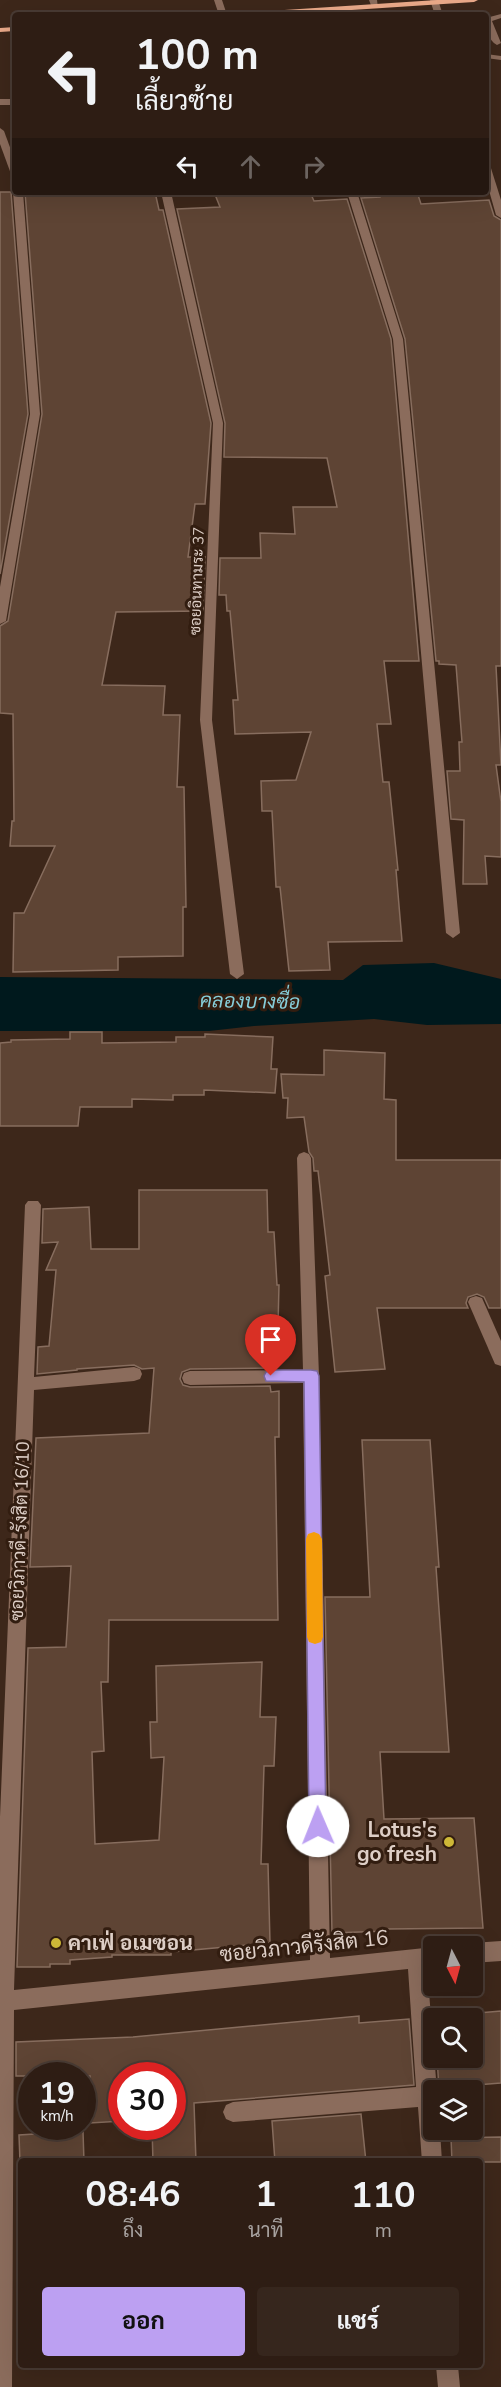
<!DOCTYPE html>
<html lang="th">
<meta charset="utf-8">
<style>
body{margin:0;font-family:"Nunito Sans",Sarabun,sans-serif;background:#36261d;color:#f1f3f6;height:100vh;display:flex;flex-direction:column;font-size:22px;white-space:nowrap}
*{box-sizing:border-box;margin:0}
p{font-size:20px;color:#a7a2a0}
.icon{flex:none;width:33px;height:33px;fill:none;stroke:currentColor;stroke-width:2;stroke-linecap:round;stroke-linejoin:round}
.map{position:relative;flex:1;overflow:hidden}
.drawer{position:absolute;left:18px;top:2158px;width:465px;height:210px;display:flex;flex-direction:column;background:#2e1d14;border-radius:6px;box-shadow:0 6px 24px #0002,0 0 0 2px #493b34}
.drawer>*{flex:none}
.guide{position:absolute;left:12px;top:12px;width:477px;height:183px;border-radius:6px;box-shadow:0 6px 24px #0002,0 0 0 2px #493b34;background:#2e1d14;color:#f1f3f6;overflow:hidden}
.needle{width:39px;rotate:174deg}
.tools{position:absolute;left:423px;top:1936px;display:grid;gap:12px}
.tools a{display:grid;place-items:center;width:60px;height:60px;border-radius:6px;background:#2e1d14;box-shadow:0 6px 24px #0002,0 0 0 2px #493b34;font-size:30px}
.speed{position:absolute;left:18px;top:2062px;display:flex;gap:12px;font-size:30px;font-weight:700;text-align:center}
.speed>*{display:grid;place-content:center;width:78px;height:78px;border-radius:50%;background:#2e1d14;box-shadow:0 6px 24px #0002,0 0 0 2px #493b34;line-height:1}
.speed small{font-size:15px;font-weight:400}
.speed .limit{border:9px solid #d22;background:#fff;color:#111}
.pin{position:absolute;display:grid;place-items:center;width:51px;height:51px;color:#fff;margin:-62px -26px;border-radius:50% 50% 50% 0;rotate:-45deg;box-shadow:0 0 6px #0007}
.pin .icon{rotate:45deg}
.me{position:absolute;width:66px;margin:-33px;rotate:359deg;stroke-linejoin:round;filter:drop-shadow(0 0 4px #0008)}
.turn{display:flex;align-items:center;gap:21px;height:126px;padding:0 24px;font-size:27px}
.turn .icon{width:78px;height:78px;stroke-width:2.5}
.turn b{display:block;font-size:42px;line-height:51px}
.lanes{display:flex;align-items:center;height:57px;padding:0 24px;background:#0003;justify-content:center;gap:30px;direction:ltr}
.lanes .off{opacity:.35}
.eta{display:flex;justify-content:space-evenly;align-items:center;height:102px;text-align:center}
.eta b{font-size:36px;font-weight:700;line-height:42px}
.action{display:flex;gap:12px;margin-top:auto;padding:12px 24px}
.action a{flex:1;height:69px;border-radius:6px;background:#bca0f2;color:#111;font-size:24px;font-weight:700;line-height:69px;text-align:center}
.action a+a{background:#36261d;color:#f1f3f6}
.map>svg:first-child{display:block}
.water{fill:#00191d}
.building{fill:#5e4434;stroke:#876d5e;stroke-width:1.5}
.lines{fill:none;stroke-linecap:round;stroke-linejoin:round}
.minor{fill:#8b6c5c;fill-rule:evenodd}
.major{fill:#eaa989;fill-rule:evenodd}
.route{fill:#bca0f2;stroke:#7a689d;stroke-width:1.5}
.slow{fill:#f59e0b}
.poi-dot{fill:#ceb837;stroke:#321d10;stroke-width:2}
.labels{text-anchor:middle;stroke-width:6;stroke-linejoin:round;paint-order:stroke}
.far-street-label{font-size:15px;fill:#ddcec6;stroke:#321d10}
.street-label{font-size:18px;fill:#ddcec6;stroke:#321d10}
.water-label{font-size:20px;font-style:italic;fill:#86ceda;stroke:#321d10}
.near-poi-label{font-size:21px;font-weight:bold;fill:#ddcec6;stroke:#321d10;text-anchor:end}
.near-street-label{font-size:21px;fill:#ddcec6;stroke:#321d10}
</style>
<div class="map">
<svg width="501" height="2387" viewBox="0 0 501 2387">
<rect width="100%" height="100%" fill="#3d271a"/>
<polygon class="water" points="434,963 501,979 501,1024 427,1025 374,1019 254,1026 209,1031 0,1031 0,977 343,980 363,965"/>
<g class="building">
<polygon points="0,192 11,192 28,414 0,574"/>
<polygon points="25,192 155,192 159,210 163,210 211,423 205,504 195,504 188,557 205,557 203,611 116,612 102,685 165,686 163,715 180,715 177,787 184,787 186,907 183,907 183,956 118,957 118,970 13,972 14,913 24,913 55,846 10,846 12,821 14,821 13,714 0,713 0,626 8,621 42,414"/>
<polygon points="214,192 310,192 314,201 347,199 391,339 419,661 384,661 391,724 377,724 383,782 389,782 398,870 396,870 402,941 328,942 330,970 289,971 280,887 276,887 272,811 262,811 261,781 296,780 311,732 235,734 233,700 238,700 230,611 227,611 226,595 219,595 220,558 261,558 260,533 295,534 293,507 337,507 327,458 224,457 225,423 177,209 220,207"/>
<polygon points="379,192 417,192 421,204 489,200 494,216 501,220 501,666 496,666 501,765 496,765 501,802 501,857 485,856 487,884 463,884 464,820 451,819 447,771 460,771 459,742 462,742 456,665 439,664 439,661 436,661 405,339 361,198 380,197"/>
<polygon points="70,1032 102,1032 102,1043 176,1042 176,1037 205,1037 205,1034 273,1037 271,1069 277,1069 275,1093 204,1090 204,1095 173,1095 173,1100 132,1099 132,1107 80,1107 78,1126 0,1126 0,1043 11,1042 11,1040 70,1039"/>
<polygon points="324,1050 385,1053 384,1099 396,1100 396,1160 501,1160 501,1308 489,1308 484,1297 477,1294 468,1297 466,1303 468,1308 377,1308 385,1369 335,1372 325,1276 330,1275 318,1171 314,1171 313,1158 309,1152 304,1117 287,1118 288,1098 283,1098 281,1074 324,1075"/>
<polygon points="139,1190 267,1190 268,1232 274,1232 277,1285 279,1285 278,1326 268,1326 270,1368 190,1369 182,1372 180,1379 183,1385 190,1387 270,1386 271,1392 279,1391 279,1437 275,1437 278,1620 109,1620 108,1682 101,1682 104,1751 92,1752 95,1844 159,1840 164,1757 151,1758 150,1722 157,1722 156,1666 262,1662 260,1717 276,1717 274,1766 264,1766 261,1864 268,1864 270,1943 171,1952 171,1955 112,1955 112,1957 70,1960 70,1964 50,1964 50,1967 17,1967 28,1648 66,1647 71,1566 30,1567 36,1438 149,1433 154,1368 142,1369 134,1365 77,1369 77,1370 37,1374 38,1347 49,1346 56,1270 46,1270 58,1242 42,1243 43,1209 89,1207 91,1249 139,1249"/>
<polygon points="362,1440 430,1440 439,1567 436,1567 449,1752 380,1752 384,1819 474,1818 483,1928 387,1929 387,1931 332,1933 325,1597 370,1597"/>
<polygon points="501,2011 501,2083 439,2088 437,2058 472,2058 472,2019 434,2020 433,2017"/>
<polygon points="359,2016 359,2023 409,2019 414,2085 194,2103 196,2162 153,2162 152,2127 172,2127 172,2076 122,2076 122,2121 90,2123 90,2076 16,2076 16,2042 133,2037"/>
<polygon points="361,2114 366,2162 275,2162 272,2121"/>
<polygon points="83,2131 84,2162 20,2162 19,2135"/>
<polygon points="501,2137 501,2162 452,2162 451,2138"/>
</g>
<g class="lines">
<g class="minor">
<polygon points="214,0 222,0 227,15 219,15"/>
<polygon points="369,0 377,0 378,8 372,8"/>
<polygon points="430,0 438,0 443,15 435,15"/>
<path d="M501 14V18L492 21 501 43 497 45C488 41 486 27 486 18Z"/>
<polygon points="486,54 501,56 501,60 486,58"/>
<rect x="0" y="99" width="15" height="6"/>
<polygon points="0,128 4,131 15,161 15,177 11,174 0,144"/>
<polygon points="486,162 490,165 501,200 501,218 496,215 486,180"/>
<polygon points="15,190 15,192 23,192 40,414 6,621 0,624 0,587 30,414 13,192"/>
<polygon points="161,192 171,192 223,423 212,720 244,974 237,979 230,974 200,720 213,423"/>
<polygon points="347,192 357,192 403,339 460,933 453,938 446,933 393,339"/>
<polygon points="304,1152 309,1154 311,1158 319,1376 330,1958 434,1947 434,1967 427,1967 437,2091 434,2091 434,2130 440,2130 442,2162 422,2162 418,2107 233,2122 226,2119 223,2112 226,2105 233,2102 416,2087 408,1969 14,2010 12,2387 0,2387 0,1817 25,1205 28,1201 38,1201 41,1205 34,1377 134,1367 140,1369 142,1374 140,1379 134,1381 34,1390 14,1990 310,1960 303,1383 190,1385 184,1383 182,1378 184,1373 190,1371 303,1370 297,1158 299,1154"/>
<polygon points="476,1296 482,1298 501,1341 501,1366 495,1364 468,1302 470,1298"/>
<polygon points="501,1941 501,1961 472,1963 472,1947 465,1947 472,1943"/>
<polygon points="436,2366 458,2366 460,2387 438,2387"/>
</g>
<g class="major">
<polygon points="437,0 478,0 474,2 275,15 233,15 237,13"/>
<polygon points="15,27 15,31 0,32 0,28"/>
</g>
</g>
<polygon class="route" points="271,1370 311,1370 317,1371 319,1376 326,1826 324,1832 318,1834 312,1832 309,1826 304,1382 266,1381 264,1376 266,1372"/>
<polygon class="slow" points="314,1532 319,1534 322,1539 323,1637 321,1642 315,1644 309,1642 307,1637 306,1539 308,1534"/>
<g class="poi-dot">
<circle cx="449" cy="1842" r="6"/>
<circle cx="56" cy="1943" r="6"/>
</g>
<g class="labels">
<g class="far-street-label">
<text transform="translate(197 581) rotate(-88)" y="5">ซอยอินทามระ 37</text>
</g>
<g class="street-label">
<text transform="translate(20 1531) rotate(-88)" y="6">ซอยวิภาวดี-รังสิต 16/10</text>
</g>
<g class="water-label">
<text transform="translate(250 1001) rotate(1)" y="7">คลองบางซื่อ</text>
</g>
<g class="near-poi-label">
<text x="437" y="1837">Lotus's<tspan x="437" dy="24">go fresh</tspan></text>
<text x="68" y="1950" text-anchor="start">คาเฟ่ อเมซอน</text>
</g>
<g class="near-street-label">
<text transform="translate(304 1946) rotate(-6)" y="7">ซอยวิภาวดีรังสิต 16</text>
</g>
</g>
</svg>
<div class="tools">
<a><svg class="needle" viewBox="-14 -14 28 28"><path d="M0-13l5 13h-10z" fill="#e53935"/><path d="M0 13l5-13h-10z" fill="#a7a2a0"/></svg></a>
<a><svg class="icon" aria-label="search" viewBox="0 0 24 24"><circle cx="10" cy="10" r="6"/><path d="M15 15l6 6"/></svg></a>
<a><svg class="icon" aria-label="layers" viewBox="0 0 24 24"><path d="M12 4l9 5-9 5-9-5zM3 14l9 5 9-5"/></svg></a>
</div>
<div class="speed"><div>19<small>km/h</small></div><div class="limit">30</div></div>
<div class="pin" style="left:271px;top:1376px;background:#d93025"><svg class="icon" aria-label="arrive" viewBox="0 0 24 24"><path d="M6 21V4h12l-3 4 3 4H6"/></svg></div>
<svg class="me" style="left:318px;top:1826px" viewBox="-20 -20 40 40"><circle r="19" fill="#fff"/><path d="M0-13L10 11 0 6-10 11z" fill="#bca0f2"/></svg>
<div class="guide">
<div class="turn"><svg class="icon" aria-label="left" viewBox="0 0 24 24"><path d="M17 20v-9H6M10 6l-5 5 5 5"/></svg><div><b>100 m</b>เลี้ยวซ้าย</div></div>
<div class="lanes"><svg class="icon" aria-label="left" viewBox="0 0 24 24"><path d="M17 20v-9H6M10 6l-5 5 5 5"/></svg><svg class="icon off" aria-label="ahead" viewBox="0 0 24 24"><path d="M12 20V5M6 11l6-6 6 6"/></svg><svg class="icon off" aria-label="right" viewBox="0 0 24 24"><path d="M7 20v-9h11M14 6l5 5-5 5"/></svg></div>
</div>
<section class="drawer">
<div class="eta">
<div><b>08:46</b><p>ถึง</p></div>
<div><b>1</b><p>นาที</p></div>
<div><b>110</b><p>m</p></div>
</div>
<div class="action"><a>ออก</a><a>แชร์</a></div>
</section>
</div>
